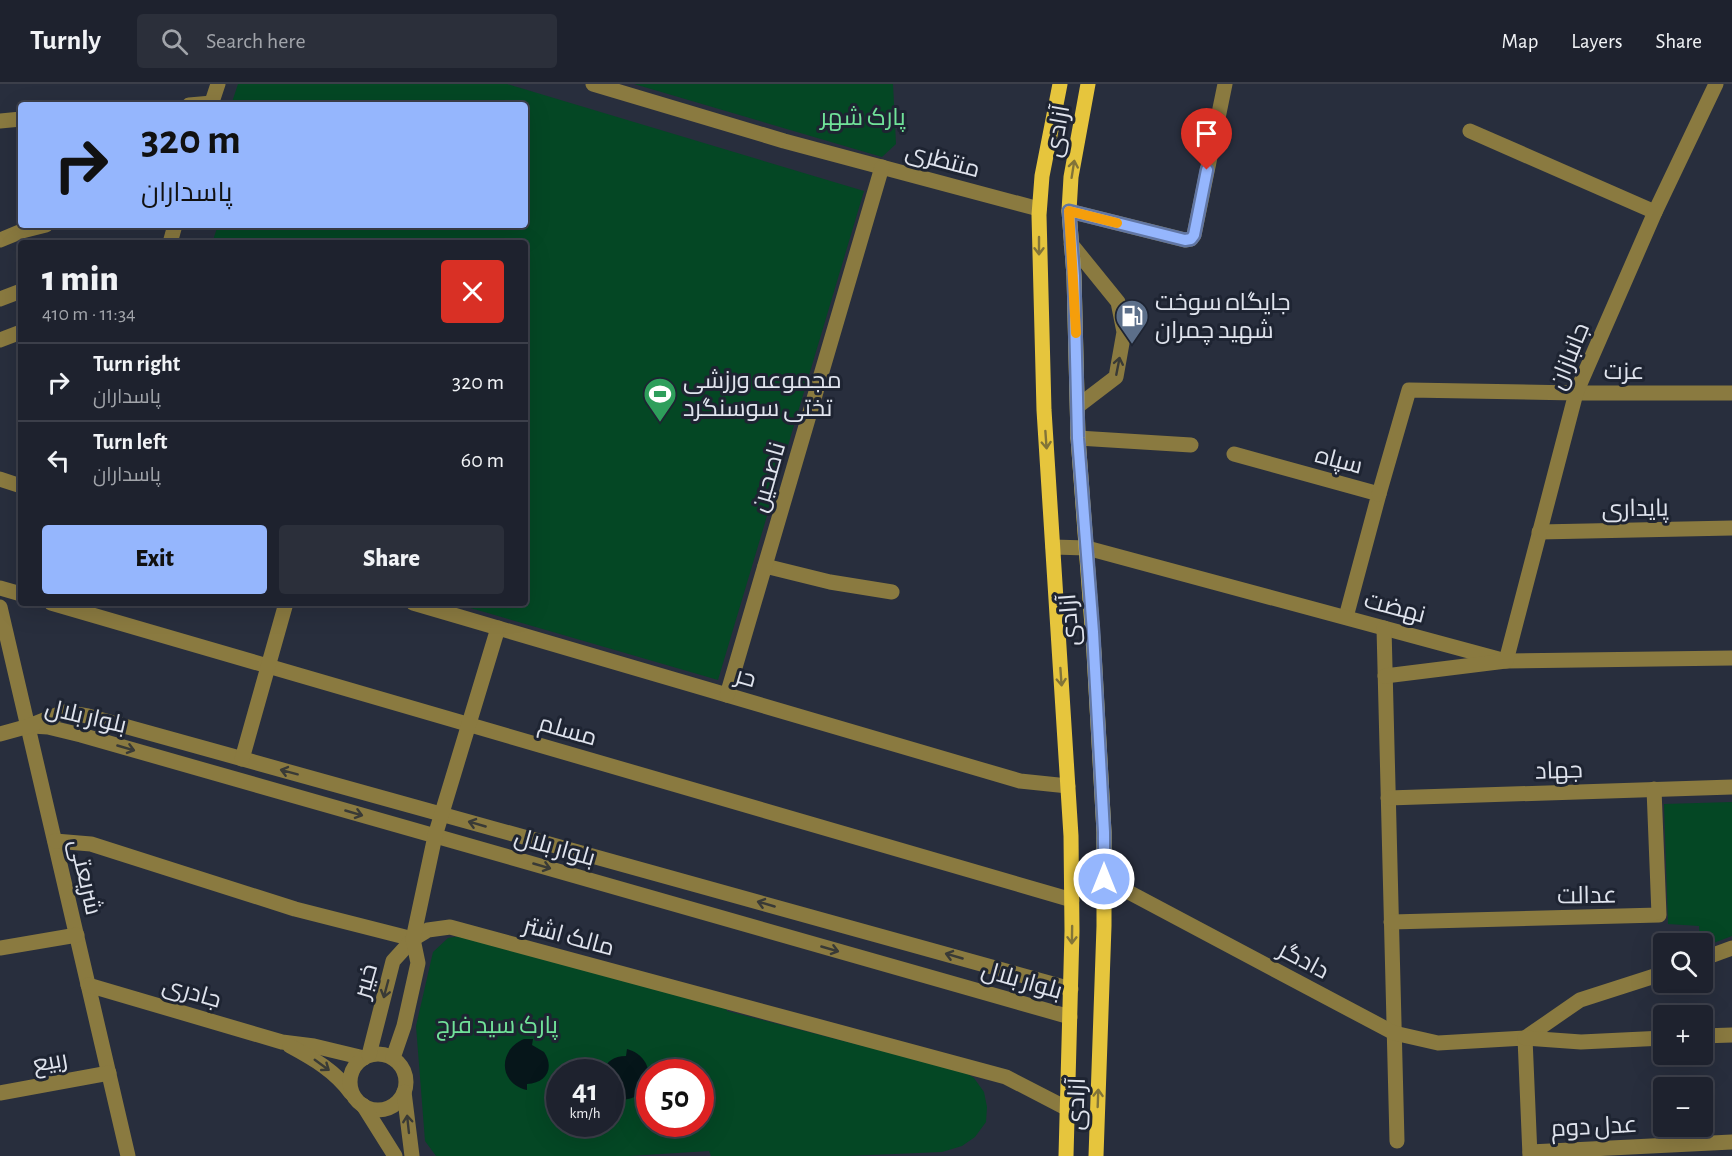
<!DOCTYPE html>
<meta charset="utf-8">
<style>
body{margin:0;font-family:"Alegreya Sans",Cairo,sans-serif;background:#2b2f3a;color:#f1f3f6;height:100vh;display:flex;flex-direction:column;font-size:22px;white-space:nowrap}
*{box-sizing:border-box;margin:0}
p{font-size:20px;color:#a1a4aa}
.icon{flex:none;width:33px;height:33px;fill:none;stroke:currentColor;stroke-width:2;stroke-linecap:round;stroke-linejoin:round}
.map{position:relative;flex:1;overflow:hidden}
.side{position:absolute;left:18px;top:156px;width:510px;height:366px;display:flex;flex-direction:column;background:#1e222e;border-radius:6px;box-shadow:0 6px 24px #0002,0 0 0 2px #3c3f4a}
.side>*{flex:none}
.banner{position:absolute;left:18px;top:18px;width:510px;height:126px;border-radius:6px;box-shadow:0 6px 24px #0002,0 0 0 2px #3c3f4a;background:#95b6fd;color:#111;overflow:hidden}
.fabs{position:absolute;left:1653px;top:849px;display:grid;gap:12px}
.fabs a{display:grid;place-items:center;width:60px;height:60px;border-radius:6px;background:#1e222e;box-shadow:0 6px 24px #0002,0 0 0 2px #3c3f4a;font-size:30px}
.speed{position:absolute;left:546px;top:975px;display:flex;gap:12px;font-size:30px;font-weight:700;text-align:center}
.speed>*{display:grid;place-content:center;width:78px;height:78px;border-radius:50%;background:#1e222e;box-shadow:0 6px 24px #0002,0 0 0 2px #3c3f4a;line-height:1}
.speed small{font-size:15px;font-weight:400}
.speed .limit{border:9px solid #d22;background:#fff;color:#111}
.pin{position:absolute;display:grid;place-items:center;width:51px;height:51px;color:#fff;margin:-62px -26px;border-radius:50% 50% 50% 0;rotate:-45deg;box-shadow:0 0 6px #0007}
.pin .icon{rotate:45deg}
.me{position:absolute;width:66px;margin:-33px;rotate:0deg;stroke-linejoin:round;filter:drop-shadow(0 0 4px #0008)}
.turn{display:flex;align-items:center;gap:21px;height:126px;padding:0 24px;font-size:27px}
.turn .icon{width:78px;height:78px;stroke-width:2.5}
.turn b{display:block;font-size:42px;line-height:51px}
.round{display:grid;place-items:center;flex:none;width:63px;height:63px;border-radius:6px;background:#2b2f3a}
.overview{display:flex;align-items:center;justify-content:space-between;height:102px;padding:0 24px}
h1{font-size:36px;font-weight:800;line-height:45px}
.button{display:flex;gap:12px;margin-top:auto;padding:12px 24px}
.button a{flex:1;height:69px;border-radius:6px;background:#95b6fd;color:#111;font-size:24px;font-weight:800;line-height:69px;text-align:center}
.button a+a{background:#2b2f3a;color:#f1f3f6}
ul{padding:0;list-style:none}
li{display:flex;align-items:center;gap:18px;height:78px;padding:0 24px;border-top:2px solid #3c3f4a}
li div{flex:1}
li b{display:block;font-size:22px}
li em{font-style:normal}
header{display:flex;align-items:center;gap:36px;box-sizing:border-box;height:84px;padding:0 30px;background:#1e222e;border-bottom:2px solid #3c3f4a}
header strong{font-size:28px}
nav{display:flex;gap:33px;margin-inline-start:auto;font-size:21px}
.search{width:420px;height:54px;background:#2b2f3a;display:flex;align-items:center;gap:15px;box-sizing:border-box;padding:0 21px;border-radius:6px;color:#a1a4aa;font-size:22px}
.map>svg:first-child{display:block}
.green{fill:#044724;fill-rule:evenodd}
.water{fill:#06161a}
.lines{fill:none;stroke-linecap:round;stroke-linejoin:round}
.minor{stroke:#8a7a40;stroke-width:15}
.major{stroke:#e6c53d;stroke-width:15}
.oneway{stroke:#827438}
.oneway2{stroke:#393a36}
.route-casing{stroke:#6176a4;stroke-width:15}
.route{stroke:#95b6fd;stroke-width:10}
.slow{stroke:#f59e0b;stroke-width:10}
.labels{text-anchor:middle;stroke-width:6;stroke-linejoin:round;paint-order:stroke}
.park-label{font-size:24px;fill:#70e299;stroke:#1e2432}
.street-label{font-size:24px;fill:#dfe3ed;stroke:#1e2432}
.poi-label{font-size:24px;fill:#dfe3ed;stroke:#1e2432;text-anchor:start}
</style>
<header>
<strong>Turnly</strong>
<div class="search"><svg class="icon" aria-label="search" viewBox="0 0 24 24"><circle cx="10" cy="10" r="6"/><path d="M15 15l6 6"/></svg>Search here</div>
<nav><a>Map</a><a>Layers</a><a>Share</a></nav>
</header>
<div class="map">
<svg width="1732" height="1072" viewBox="0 0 1732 1072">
<rect width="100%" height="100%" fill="#282e3d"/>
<g class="green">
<polygon points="238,0 507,0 864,107 718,596 453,519 525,519 525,159 212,159 218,141 525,141 525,21 231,21"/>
<polygon points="634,0 893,0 896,60 882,73"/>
<polygon points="1732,718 1732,852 1703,863 1702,860 1700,859 1699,842 1668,840 1664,720"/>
<path d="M466 851 726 920 727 927 859 961 957 983 974 994 984 1008 987 1023 986 1038 975 1053 962 1062 942 1068 847 1072H711L709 1067 629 1072H436L425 1057 416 942 433 868 448 854ZM560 988H610V1040H560ZM650 988H700V1040H650Z"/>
</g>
<g class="water">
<path d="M524 955H533L532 961 544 968C555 984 546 999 527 1000V1006C498 999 498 966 524 955Z"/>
<path d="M627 965C659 974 654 1015 621 1016L622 1010 611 1005 610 988H604C606 977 614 972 626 972Z"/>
</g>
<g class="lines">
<g class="minor">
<polyline points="593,0 784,57 1039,125"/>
<polyline points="189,21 212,19"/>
<polyline points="211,21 218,0"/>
<polyline points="0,37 21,35"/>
<polyline points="1470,47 1655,128"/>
<polyline points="1069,127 1185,156 1191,155 1194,151 1225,0"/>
<polyline points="0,156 22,147 46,141"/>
<polyline points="170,159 175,141"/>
<polyline points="1071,160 1118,218 1124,248 1116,293 1078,322"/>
<polyline points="0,215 21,207"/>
<polyline points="0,256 21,248"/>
<polyline points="1078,354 1191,361"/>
<polyline points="1234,370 1379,410 1346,533"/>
<polyline points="0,395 21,402"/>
<polyline points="1379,410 1409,306 1576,309 1732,309"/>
<polyline points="1539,448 1732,444"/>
<polyline points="1053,463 1087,464 1506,577 1732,574"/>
<polyline points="765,482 830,498 892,508"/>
<polyline points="0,504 21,510"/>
<polyline points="51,519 1072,816"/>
<polyline points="413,519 1020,697 1068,702"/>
<polyline points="0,523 128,1072"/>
<polyline points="1384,544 1397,1057"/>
<polyline points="1385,592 1506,577 1576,309 1655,128 1716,0"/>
<polyline points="727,611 882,83"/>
<polyline points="32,642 48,643 81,651 1070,933"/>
<polyline points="0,650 29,642 64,628 88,632 1071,905"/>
<polyline points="242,675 286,519"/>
<polyline points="1388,714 1732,703"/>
<polyline points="55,757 91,760 295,825 413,855"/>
<polyline points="1072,792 1104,795 1394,949 1438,959 1525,954 1530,1072"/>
<polyline points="1391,838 1659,831 1654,705"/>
<polyline points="0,864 77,851"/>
<polyline points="1702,875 1732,864"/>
<polyline points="88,901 282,958 314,962 364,974"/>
<polyline points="1702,952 1732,951"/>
<polyline points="1525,954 1580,916 1664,889"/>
<polyline points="1525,954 1581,958 1664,954"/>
<path d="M290 962C314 975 335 987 351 1009"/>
<circle cx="378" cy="998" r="28"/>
<polyline points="369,971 393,877 413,855 428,846 450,843 1006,993 1068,1025"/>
<polyline points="393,974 404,942 418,879 413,855 435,752 498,544"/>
<polyline points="404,1008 412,1072"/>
<polyline points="0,1009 109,989"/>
<polyline points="363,1021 395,1072"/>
<polyline points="1530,1068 1732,1058"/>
</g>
<g class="major">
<polyline points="1060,0 1042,92 1039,131 1044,326 1071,752 1072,847 1066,1072"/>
<polyline points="1088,0 1071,93 1069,127 1074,192 1078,354 1094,569 1104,748 1104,842 1096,1072"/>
</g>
</g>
<defs><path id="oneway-shaft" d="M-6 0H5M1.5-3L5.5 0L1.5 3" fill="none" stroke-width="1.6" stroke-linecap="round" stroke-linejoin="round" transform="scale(1.5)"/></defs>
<g class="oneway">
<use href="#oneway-shaft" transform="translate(1073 85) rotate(-81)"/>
<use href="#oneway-shaft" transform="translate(1039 162) rotate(90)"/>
<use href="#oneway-shaft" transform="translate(1046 356) rotate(86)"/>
<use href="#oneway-shaft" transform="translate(1061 593) rotate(86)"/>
<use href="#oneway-shaft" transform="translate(1072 851) rotate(91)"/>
<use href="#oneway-shaft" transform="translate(1098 1014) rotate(-88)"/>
</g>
<g class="oneway2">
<use href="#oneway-shaft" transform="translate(1118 282) rotate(-79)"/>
<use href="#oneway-shaft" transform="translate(126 664) rotate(16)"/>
<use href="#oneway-shaft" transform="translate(289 688) rotate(-165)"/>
<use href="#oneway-shaft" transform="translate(354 729) rotate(16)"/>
<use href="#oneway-shaft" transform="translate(477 740) rotate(-164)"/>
<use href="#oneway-shaft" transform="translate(542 782) rotate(16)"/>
<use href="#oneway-shaft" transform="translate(766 820) rotate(-164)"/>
<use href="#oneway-shaft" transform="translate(830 865) rotate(16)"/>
<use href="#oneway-shaft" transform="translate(954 872) rotate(-164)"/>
<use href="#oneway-shaft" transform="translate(386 905) rotate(105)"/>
<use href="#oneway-shaft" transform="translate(322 981) rotate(36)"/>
<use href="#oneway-shaft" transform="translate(408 1040) rotate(-96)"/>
</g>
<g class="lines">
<g class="route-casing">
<polyline id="route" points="1104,795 1104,748 1093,548 1078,354 1074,192 1069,127 1185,156 1191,155 1194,151 1207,86"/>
</g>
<use href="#route" class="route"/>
<polyline class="slow" points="1076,249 1069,127 1117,139"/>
</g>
<defs>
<g id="fuel-pin" transform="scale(1.725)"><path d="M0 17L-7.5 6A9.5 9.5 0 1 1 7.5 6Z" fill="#5c6f8a" stroke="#1e2432"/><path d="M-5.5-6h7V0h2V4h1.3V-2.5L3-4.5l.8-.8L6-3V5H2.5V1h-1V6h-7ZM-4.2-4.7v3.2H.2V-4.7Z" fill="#fff"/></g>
<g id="stadium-pin" transform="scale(1.725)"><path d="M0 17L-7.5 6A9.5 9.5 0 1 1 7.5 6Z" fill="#2e9e5b" stroke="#1e2432"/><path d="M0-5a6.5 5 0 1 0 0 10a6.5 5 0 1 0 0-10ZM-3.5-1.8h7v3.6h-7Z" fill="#fff"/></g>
</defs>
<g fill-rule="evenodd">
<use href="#fuel-pin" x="1132" y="232"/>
<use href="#stadium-pin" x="660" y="310"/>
</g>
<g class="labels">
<g class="park-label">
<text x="863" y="41">پارک شهر</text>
<text x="497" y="949">پارک سید فرج</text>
</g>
<g class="street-label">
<text transform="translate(1057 47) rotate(-80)" y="8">آزادی</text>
<text transform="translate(943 76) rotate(15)" y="8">منتظری</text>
<text transform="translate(1569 272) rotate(-68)" y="8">جانبازان</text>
<text x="1624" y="295">عزت</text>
<text transform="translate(1339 376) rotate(15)" y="8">سپاه</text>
<text transform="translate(768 393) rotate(-74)" y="8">ناصحین</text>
<text transform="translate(1635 424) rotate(-1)" y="8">پایداری</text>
<text transform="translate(1395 523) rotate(15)" y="8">نهضت</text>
<text transform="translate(1069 536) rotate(-94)" y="8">آزادی</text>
<text transform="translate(746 593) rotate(16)" y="8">حر</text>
<text transform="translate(86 632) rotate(13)" y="8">بلوار بلال</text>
<text transform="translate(568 646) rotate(16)" y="8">مسلم</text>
<text transform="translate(1559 686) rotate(-2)" y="8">جهاد</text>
<text transform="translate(555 763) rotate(16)" y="8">بلوار بلال</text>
<text transform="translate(86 793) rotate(77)" y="8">شریعتی</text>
<text transform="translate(1587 811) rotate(-1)" y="8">عدالت</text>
<text transform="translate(569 852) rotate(15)" y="8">مالک اشتر</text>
<text transform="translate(1304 876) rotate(28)" y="8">دادگر</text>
<text transform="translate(1022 896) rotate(16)" y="8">بلوار بلال</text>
<text transform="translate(365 897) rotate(-74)" y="8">خیبر</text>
<text transform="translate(192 908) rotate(16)" y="8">جادری</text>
<text transform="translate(50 977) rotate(-10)" y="8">ربیع</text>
<text transform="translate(1076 1020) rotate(-88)" y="8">آزادی</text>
<text transform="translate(1594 1042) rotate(-3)" y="8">عدل دوم</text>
</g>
<g class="poi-label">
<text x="1155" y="226">جایگاه سوخت<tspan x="1155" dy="28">شهید چمران</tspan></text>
<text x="683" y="304">مجموعه ورزشی<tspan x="683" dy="28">تختی سوسنگرد</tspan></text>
</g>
</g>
</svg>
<div class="fabs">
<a><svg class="icon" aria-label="search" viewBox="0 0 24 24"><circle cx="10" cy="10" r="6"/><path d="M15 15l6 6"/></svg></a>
<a>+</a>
<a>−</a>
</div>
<div class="speed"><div>41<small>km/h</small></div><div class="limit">50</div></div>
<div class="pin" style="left:1207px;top:86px;background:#d93025"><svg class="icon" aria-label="arrive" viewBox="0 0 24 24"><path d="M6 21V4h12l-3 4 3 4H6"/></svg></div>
<svg class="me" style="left:1104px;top:795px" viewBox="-20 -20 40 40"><circle r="17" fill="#95b6fd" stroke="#fff" stroke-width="3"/><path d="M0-11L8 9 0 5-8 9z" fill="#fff"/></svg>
<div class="banner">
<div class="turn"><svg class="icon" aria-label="right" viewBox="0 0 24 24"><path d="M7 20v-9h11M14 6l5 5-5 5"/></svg><div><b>320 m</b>پاسداران</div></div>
</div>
<section class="side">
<div class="overview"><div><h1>1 min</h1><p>410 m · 11:34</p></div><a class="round" style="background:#d93025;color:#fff"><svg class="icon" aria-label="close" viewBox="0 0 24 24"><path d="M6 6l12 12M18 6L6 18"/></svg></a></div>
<ul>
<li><svg class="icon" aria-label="right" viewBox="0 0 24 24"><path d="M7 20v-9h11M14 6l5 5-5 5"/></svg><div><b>Turn right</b><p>پاسداران</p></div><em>320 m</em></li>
<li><svg class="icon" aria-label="left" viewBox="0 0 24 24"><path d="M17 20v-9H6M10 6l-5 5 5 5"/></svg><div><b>Turn left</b><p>پاسداران</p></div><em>60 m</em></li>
</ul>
<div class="button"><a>Exit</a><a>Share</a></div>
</section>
</div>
